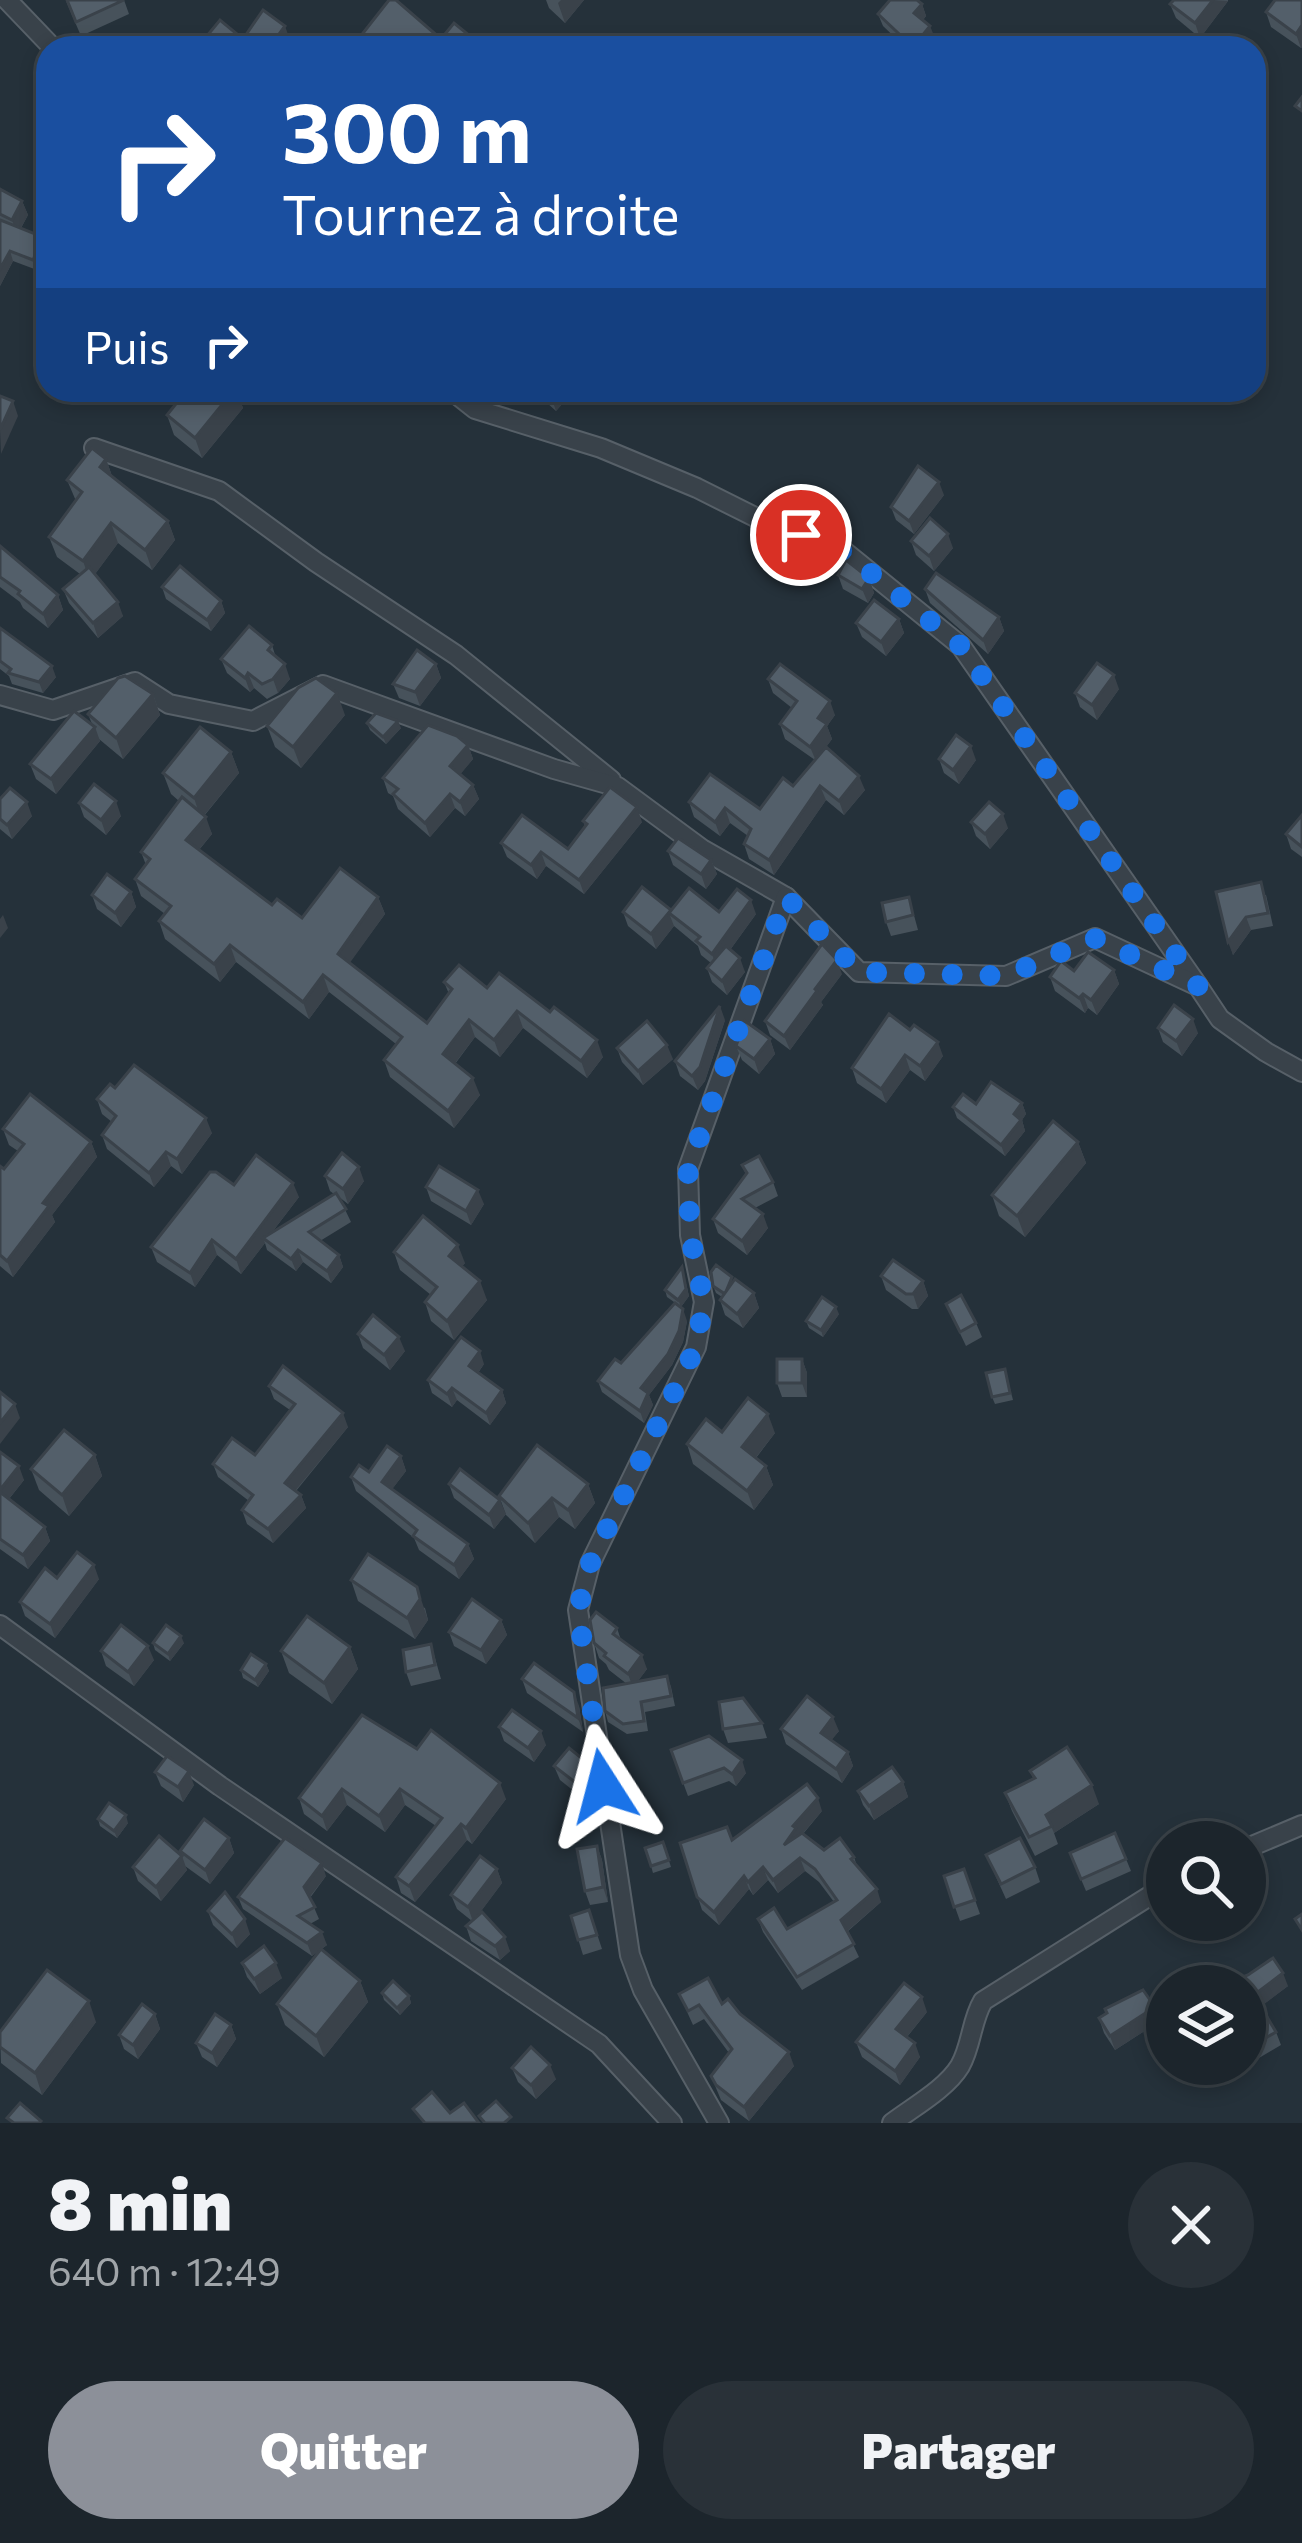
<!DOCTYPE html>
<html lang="fr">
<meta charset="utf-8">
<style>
body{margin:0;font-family:Commissioner,sans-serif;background:#293138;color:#f1f3f6;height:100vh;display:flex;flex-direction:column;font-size:45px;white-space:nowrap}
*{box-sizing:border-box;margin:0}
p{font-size:39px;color:#a0a5a9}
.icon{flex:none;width:66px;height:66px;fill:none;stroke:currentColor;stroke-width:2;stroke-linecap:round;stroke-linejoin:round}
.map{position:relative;height:2123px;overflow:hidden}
.sheet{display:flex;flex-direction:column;background:#1c252c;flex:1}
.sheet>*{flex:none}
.top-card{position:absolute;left:36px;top:36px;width:1230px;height:366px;border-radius:36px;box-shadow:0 6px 18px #0003,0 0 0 3px #3a4248;background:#1a4fa0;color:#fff;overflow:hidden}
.buttons{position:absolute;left:1146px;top:1821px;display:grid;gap:24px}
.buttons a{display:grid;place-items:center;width:120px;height:120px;border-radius:50%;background:#1c252c;box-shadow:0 6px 18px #0003,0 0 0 3px #3a4248;font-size:60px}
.pin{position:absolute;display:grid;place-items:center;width:102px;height:102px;color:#fff;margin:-51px;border:6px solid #fff;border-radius:50%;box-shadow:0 3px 12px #0007}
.me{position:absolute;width:132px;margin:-66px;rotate:351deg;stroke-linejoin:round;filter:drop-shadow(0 0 9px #0008)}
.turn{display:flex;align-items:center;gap:42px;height:252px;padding:0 48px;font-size:54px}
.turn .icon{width:156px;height:156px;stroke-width:2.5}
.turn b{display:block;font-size:84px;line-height:102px}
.then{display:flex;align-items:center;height:114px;padding:0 48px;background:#0003;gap:24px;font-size:45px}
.round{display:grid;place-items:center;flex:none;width:126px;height:126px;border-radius:63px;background:#293138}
.summary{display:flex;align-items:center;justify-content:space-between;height:204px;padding:0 48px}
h1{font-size:72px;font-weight:800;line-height:90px}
.button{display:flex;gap:24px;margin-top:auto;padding:24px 48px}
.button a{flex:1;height:138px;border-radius:72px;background:#8c9099;color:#fff;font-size:48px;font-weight:800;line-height:138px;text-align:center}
.button a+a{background:#293138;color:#f1f3f6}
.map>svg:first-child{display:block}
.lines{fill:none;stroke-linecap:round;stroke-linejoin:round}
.street-casing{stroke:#576068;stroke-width:22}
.street{stroke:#39424a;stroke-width:18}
.wall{fill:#47525b}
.shaded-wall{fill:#3a424a}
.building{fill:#535f6a;stroke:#3a424a;stroke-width:3}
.route{stroke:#1a73e8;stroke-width:21;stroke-dasharray:0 37.8}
</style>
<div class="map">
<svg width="1302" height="2123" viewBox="0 0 1302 2123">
<rect width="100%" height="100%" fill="#25313a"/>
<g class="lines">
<g class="street-casing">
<g id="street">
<polyline points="7,0 53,48"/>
<polyline points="451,390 475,409 601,448 697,488 757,518 845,552 961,646 1198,986"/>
<polyline points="94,448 219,491 316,562 456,655 611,780"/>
<polyline points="0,695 53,710 135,682 169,704 253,721 323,685 554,769 618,787 702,849 786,897 859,972 1006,976 1095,938 1198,986 1220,1019 1266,1052 1302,1072"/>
<polyline points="0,1625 220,1786 599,2044 672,2123"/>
<polyline points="1245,1849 1302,1825"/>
<polyline points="719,2123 643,1990 630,1955 578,1610 590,1564 696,1347 704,1302 690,1235 688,1169 786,897"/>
<path d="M892 2123C913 2107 946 2089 960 2066 972 2045 971 2021 983 2001L1167 1885"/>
</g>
</g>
<use href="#street" class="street"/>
</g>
<g class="wall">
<polygon points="124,0 129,14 81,36 66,1"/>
<polygon points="546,0 584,0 565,23 549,8"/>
<polygon points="1174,0 1228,0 1228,1 1200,38 1176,18 1170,4"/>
<polygon points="1302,0 1302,47 1301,48 1271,27 1266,12"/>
<polygon points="922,4 926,16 923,20 935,38 926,48 906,48 883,26 878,14"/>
<polygon points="0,189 22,201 28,215 21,228 43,237 46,247 37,270 13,261 0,286"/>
<polygon points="158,390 236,390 243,408 202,458 174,435 167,415 176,404"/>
<polygon points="535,390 568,390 570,395 556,411 537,394"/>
<polygon points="106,459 112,476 168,521 175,540 152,570 118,543 95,574 123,616 98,638 69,603 63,589 80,574 57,557 49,537 76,501 67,480"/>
<polygon points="944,495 914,534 896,520 891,507"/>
<polygon points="911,541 953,548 934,571 916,555"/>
<polygon points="0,546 58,595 63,610 48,628 23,608 20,602 0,587"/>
<polygon points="838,575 869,578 874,593 868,603 843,589"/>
<polygon points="162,587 221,601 225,613 211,631 166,599"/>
<polygon points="925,589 999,617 1004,631 988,654 930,603"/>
<polygon points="899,619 904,633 886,656 862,637 856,623"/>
<polygon points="272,645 276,658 290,679 278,693 267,699 254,688 250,692 227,673 221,659"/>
<polygon points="0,661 56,677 43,693 12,684 9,676 0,669"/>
<polygon points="436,664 441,678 420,706 399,698 393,684"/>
<polygon points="768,679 835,715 827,726 832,739 826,747 865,790 844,815 826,800 774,875 749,859 744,844 748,836 730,823 720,836 694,817 689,802 760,809 793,786 815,760 785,739 780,724 792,708 773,693"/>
<polygon points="1119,689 1097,720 1080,707 1075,693"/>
<polygon points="153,694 160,715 123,759 99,739 100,741 56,794 36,779 30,764 92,724 88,714"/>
<polygon points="345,715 301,768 275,747 267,726"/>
<polygon points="367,723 401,728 386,744 370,730"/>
<polygon points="468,745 473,759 460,774 473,785 479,799 465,816 455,808 430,837 398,809 393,796 388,793 383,778"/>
<polygon points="231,752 239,773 204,816 212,834 199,850 272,905 302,918 378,897 385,914 349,963 427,1023 449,994 444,982 487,988 603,1057 587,1078 523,1028 500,1057 475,1037 455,1064 480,1095 454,1128 390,1077 384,1060 396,1044 329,992 309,1019 236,962 220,982 165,939 159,921 165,914 141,896 135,879 146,865 141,852 179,801 171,794 163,773"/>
<polygon points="939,759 976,760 959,784 944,773"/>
<polygon points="0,799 32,816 12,839 0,829"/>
<polygon points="79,803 121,816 106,835 84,817"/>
<polygon points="1302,815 1302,857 1291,849 1286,834"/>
<polygon points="583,821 642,822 584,894 546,866 537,879 507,857 501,843 568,849 585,826"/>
<polygon points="971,822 1008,828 990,849 976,836"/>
<polygon points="668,851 711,860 717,874 706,889 673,865"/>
<polygon points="131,892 136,907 121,927 97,909 92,895"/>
<polygon points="1216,892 1266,895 1273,926 1251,930 1233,955"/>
<polygon points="909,897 918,930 891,936 886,922"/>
<polygon points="671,910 756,914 730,950 745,972 727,995 712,982 707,968 711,963 701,955 698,946 674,926 656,949 628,926 623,912"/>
<polygon points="1114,970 1119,984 1097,1015 1088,1008 1085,1013 1055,991 1050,977 1074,971"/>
<polygon points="842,974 821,1002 823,1005 790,1050 770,1035 765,1021"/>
<polygon points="889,1014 943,1056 925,1081 910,1070 886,1103 857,1083 852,1068"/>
<polygon points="725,1020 705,1081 698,1090 680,1076 675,1061"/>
<polygon points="1158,1028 1198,1033 1182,1056 1163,1042"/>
<polygon points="770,1039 775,1054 759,1074 742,1060 736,1046"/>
<polygon points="617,1048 673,1059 643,1085 622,1062"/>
<polygon points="115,1088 212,1133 182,1174 171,1166 154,1187 107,1149 102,1135 112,1122 102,1114 97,1099"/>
<polygon points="1022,1103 1026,1114 1022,1120 1025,1131 1005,1156 957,1118 953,1107 976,1104"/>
<polygon points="3,1129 91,1142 97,1157 52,1215 55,1222 13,1277 0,1266 0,1166 4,1169 18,1151 9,1145"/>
<polygon points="1078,1142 1086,1163 1025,1237 999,1216 992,1195"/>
<polygon points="742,1165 773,1182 778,1196 755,1208 768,1228 747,1255 718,1233 713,1219 746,1175"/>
<polygon points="325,1176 364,1181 348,1204 339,1197 351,1222 320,1241 339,1255 343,1267 331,1283 303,1262 296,1271 267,1250 265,1243 241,1274 217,1255 195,1287 157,1262 151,1247 234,1185 299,1197 273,1231 334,1194 330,1191"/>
<polygon points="426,1187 484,1204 471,1225 431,1201"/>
<polygon points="394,1252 465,1263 462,1266 487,1300 454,1340 431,1321 425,1302 431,1295 400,1270"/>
<polygon points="682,1267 689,1296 681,1307 667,1297 665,1290"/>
<polygon points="881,1276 923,1281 928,1296 918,1309 912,1309 886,1290"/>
<polygon points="734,1281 754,1293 759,1308 743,1328 725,1315 720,1300 722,1297 716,1293 713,1286"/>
<polygon points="946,1304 976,1323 982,1337 966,1346"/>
<polygon points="839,1314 823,1337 809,1328 806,1321"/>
<polygon points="687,1321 683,1342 672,1365 649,1395 653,1405 644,1423 602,1392 598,1381"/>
<polygon points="358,1334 405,1351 390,1370 363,1348"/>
<polygon points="802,1359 807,1373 807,1397 782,1397 777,1383"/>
<polygon points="484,1364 478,1373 502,1390 506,1403 490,1425 457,1400 452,1407 432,1393 428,1380"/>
<polygon points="1005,1369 1013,1400 995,1404 992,1397"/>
<polygon points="269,1386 348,1427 296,1491 301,1495 306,1508 273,1543 247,1524 242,1510 249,1501 218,1477 213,1464 255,1455 290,1410 274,1399"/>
<polygon points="722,1432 775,1433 756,1458 766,1466 773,1485 754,1510 693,1464 687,1444"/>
<polygon points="0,1452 24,1480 9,1499 45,1527 50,1541 28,1569 0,1549"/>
<polygon points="95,1455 102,1476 69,1516 39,1490 31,1469"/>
<polygon points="401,1456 406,1471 392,1489 468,1544 474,1559 459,1579 419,1550 414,1538 356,1491 351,1477 369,1472"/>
<polygon points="449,1484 506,1514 494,1529 454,1498"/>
<polygon points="588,1484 595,1503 575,1529 559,1517 535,1543 506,1515 499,1496"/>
<polygon points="57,1578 99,1579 55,1638 25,1616 20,1602"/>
<polygon points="351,1580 425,1608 428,1620 415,1639 358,1601"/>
<polygon points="501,1620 507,1635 486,1664 454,1646 449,1632"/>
<polygon points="617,1628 621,1640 647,1669 637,1682 667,1676 671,1687 675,1706 645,1712 648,1731 627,1734 608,1722 605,1711 627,1684 609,1670 606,1664 599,1658 594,1643"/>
<polygon points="153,1643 184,1643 170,1661 155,1650"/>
<polygon points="431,1644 441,1679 411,1686 406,1672"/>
<polygon points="350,1647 358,1669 332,1704 289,1673 281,1651"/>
<polygon points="101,1651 154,1660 134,1686 106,1666"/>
<polygon points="266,1664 269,1671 258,1687 243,1678 241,1670"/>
<polygon points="522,1679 579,1706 583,1732 527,1693"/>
<polygon points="762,1723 767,1738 728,1743 723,1729"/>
<polygon points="499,1727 546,1745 534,1762 504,1741"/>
<polygon points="781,1729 839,1731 831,1740 848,1752 853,1766 842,1783 786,1744"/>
<polygon points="417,1749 506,1799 472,1844 467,1840 415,1902 401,1893 396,1877 436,1826 405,1805 385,1832 347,1805 327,1831 304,1814 299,1798"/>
<polygon points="671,1750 746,1773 736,1786 729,1781 688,1796"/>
<polygon points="584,1760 589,1775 592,1792 585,1800 560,1780 554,1766"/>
<polygon points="1030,1771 1099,1804 1054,1833 1058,1844 1035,1856 1012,1811 1005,1793 1033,1778"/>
<polygon points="155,1772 194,1785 183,1802 161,1786"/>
<polygon points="903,1782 908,1797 874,1820 863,1805 858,1791"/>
<polygon points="822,1811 803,1834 824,1850 854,1857 857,1866 881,1902 847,1932 859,1957 802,1990 763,1932 758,1919 787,1929 834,1902 819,1882 805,1871 778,1893 768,1880 753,1895 749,1889 719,1925 702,1910 680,1843 732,1840"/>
<polygon points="98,1819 128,1823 117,1838 100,1826"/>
<polygon points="229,1838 234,1853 210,1884 185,1866 187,1870 161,1901 138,1881 133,1867 181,1855 180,1851"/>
<polygon points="663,1842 671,1867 653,1873 651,1866"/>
<polygon points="597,1846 602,1860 608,1902 590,1905 585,1891"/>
<polygon points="1070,1853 1126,1859 1131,1871 1086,1891"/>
<polygon points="986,1855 1035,1867 1040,1882 1006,1899"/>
<polygon points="497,1869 502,1883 478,1915 510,1951 500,1960 471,1941 466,1926 472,1921 457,1909 451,1895"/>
<polygon points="964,1869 980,1914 960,1921 944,1876"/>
<polygon points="326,1876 310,1898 319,1919 310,1924 327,1945 312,1956 243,1909 238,1897"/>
<polygon points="589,1910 602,1949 583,1955 571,1916"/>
<polygon points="208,1911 250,1934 237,1948 213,1925"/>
<polygon points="242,1963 282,1978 260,1994 247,1977"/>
<polygon points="360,1981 368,2002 324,2057 285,2025 277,2004"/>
<polygon points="1245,1986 1288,1986 1261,2006 1276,2032 1281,2045 1249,2064 1245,2056"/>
<polygon points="382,1993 409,1996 411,2003 400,2015 384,2000"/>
<polygon points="679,1994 722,2004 740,2014 794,2066 749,2121 721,2100 711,2076 729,2053 704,2019 693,2025"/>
<polygon points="927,2012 907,2037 920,2057 900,2085 862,2057 856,2042"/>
<polygon points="155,2014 160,2029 138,2059 124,2049 119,2035"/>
<polygon points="1099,2018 1160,2021 1115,2050 1104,2033"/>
<polygon points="96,2022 42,2095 1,2063 0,2032"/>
<polygon points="231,2025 236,2039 217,2067 202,2057 196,2043"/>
<polygon points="512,2068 556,2079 536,2099 518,2082"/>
</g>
<g class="shaded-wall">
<polygon points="561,0 584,0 565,23 558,3"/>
<polygon points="1213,0 1228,1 1200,38 1195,23"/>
<polygon points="922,4 926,16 919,25 914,13"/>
<polygon points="1302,25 1302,47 1301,48 1296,34"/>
<polygon points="285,26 290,40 285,48 269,48"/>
<polygon points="930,26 935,38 926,48 914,48"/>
<polygon points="22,201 28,215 17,235 12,220"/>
<polygon points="43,237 46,247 37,270 33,260"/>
<polygon points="10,251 13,261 0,286 0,269"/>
<polygon points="234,390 236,390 243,408 202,458 195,438"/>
<polygon points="557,390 568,390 570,395 556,411 551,396"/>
<polygon points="13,401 18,416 1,454 0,430"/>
<polygon points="106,459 113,479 100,467"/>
<polygon points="939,482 944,495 914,534 909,521"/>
<polygon points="168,521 175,540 152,570 145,550"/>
<polygon points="111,523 118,543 90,581 83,561"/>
<polygon points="948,534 953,548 934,571 929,556"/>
<polygon points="869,578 874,593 868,603 862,589"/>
<polygon points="58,595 63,610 48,628 43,614"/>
<polygon points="221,601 225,613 211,631 207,620"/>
<polygon points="118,602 123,616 98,638 93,623"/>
<polygon points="999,617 1004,631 988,654 983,640"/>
<polygon points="899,619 904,633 886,656 881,642"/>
<polygon points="285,664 290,679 278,693 273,679"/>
<polygon points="436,664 441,678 420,706 415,692"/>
<polygon points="52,666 56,677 43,693 39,682"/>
<polygon points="248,673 254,688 250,692 245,678"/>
<polygon points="1114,675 1119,689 1097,720 1092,705"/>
<polygon points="337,693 345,715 301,768 293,747"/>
<polygon points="153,694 160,715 123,759 116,738"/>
<polygon points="830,701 835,715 827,726 832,739 816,761 810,747 818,718"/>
<polygon points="398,721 401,728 386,744 383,737"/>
<polygon points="95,727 100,741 56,794 51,779"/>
<polygon points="468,745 473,759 455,781 450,766"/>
<polygon points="971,746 976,760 959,784 953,770"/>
<polygon points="231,752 239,773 201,819 194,798"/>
<polygon points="859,776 865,790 844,815 839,801"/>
<polygon points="473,785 479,799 465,816 460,802"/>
<polygon points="820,786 826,800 774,875 769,860"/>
<polygon points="450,794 455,808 430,837 425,823"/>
<polygon points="116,801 121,816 106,835 101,820"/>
<polygon points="27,802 32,816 12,839 7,825"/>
<polygon points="637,807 642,822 584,894 579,880"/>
<polygon points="725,808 730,823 720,836 715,822"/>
<polygon points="1003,814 1008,828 990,849 985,834"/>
<polygon points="206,817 212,834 192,858 186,840"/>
<polygon points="541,852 546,866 537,879 531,865"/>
<polygon points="711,860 717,874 706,889 701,874"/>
<polygon points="131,892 136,907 121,927 115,913"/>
<polygon points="378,897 385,914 344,971 338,954"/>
<polygon points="751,900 756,914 717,968 712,954"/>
<polygon points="671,910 669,913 674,926 656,949 651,934"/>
<polygon points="3,915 8,928 0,938 0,919"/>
<polygon points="1246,917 1251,930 1233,955 1228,942"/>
<polygon points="230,945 236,962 220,982 214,964"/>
<polygon points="740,958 745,972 727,995 722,981"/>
<polygon points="837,960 842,974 821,1002 823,1005 790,1050 784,1036 815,989"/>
<polygon points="1114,970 1119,984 1097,1015 1091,1000"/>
<polygon points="323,975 329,992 309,1019 303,1002"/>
<polygon points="1083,994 1088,1008 1085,1013 1079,998"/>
<polygon points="720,1006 725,1020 705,1081 698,1090 692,1076"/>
<polygon points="517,1011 523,1028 500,1057 494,1040"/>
<polygon points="1193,1019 1198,1033 1182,1056 1176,1041"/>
<polygon points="469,1020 475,1037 449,1071 443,1054"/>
<polygon points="770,1039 775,1054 759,1074 754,1059"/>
<polygon points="597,1040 603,1057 587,1078 581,1061"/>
<polygon points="938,1042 943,1056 925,1081 920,1066"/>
<polygon points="667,1045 673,1059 643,1085 638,1071"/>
<polygon points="905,1055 910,1070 886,1103 881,1089"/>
<polygon points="473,1078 480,1095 454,1128 448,1111"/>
<polygon points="1022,1103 1026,1114 1022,1120 1025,1131 1005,1156 1001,1145 1014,1114"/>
<polygon points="206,1118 212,1133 182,1174 177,1159"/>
<polygon points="91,1142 97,1157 52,1215 55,1222 13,1277 7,1261 43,1203"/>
<polygon points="1078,1142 1086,1163 1025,1237 1017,1216"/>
<polygon points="166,1152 171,1166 154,1187 149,1173"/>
<polygon points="359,1167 364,1181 348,1204 343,1189"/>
<polygon points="293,1183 299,1197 266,1240 263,1238 265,1243 241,1274 236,1259"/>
<polygon points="478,1190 484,1204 471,1225 466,1211"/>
<polygon points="763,1214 768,1228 747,1255 742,1241"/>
<polygon points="212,1240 217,1255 195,1287 190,1273"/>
<polygon points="458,1245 465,1263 456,1274 449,1256"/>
<polygon points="298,1250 303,1262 296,1271 291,1259"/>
<polygon points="339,1255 343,1267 331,1283 327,1271"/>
<polygon points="682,1267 689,1296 681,1307 678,1300"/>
<polygon points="480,1281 487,1300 454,1340 447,1321"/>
<polygon points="923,1281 928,1296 918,1309 913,1294"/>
<polygon points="754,1293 759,1308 743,1328 737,1314"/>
<polygon points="836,1307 839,1314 823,1337 821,1330"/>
<polygon points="683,1309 687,1321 683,1342 672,1365 649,1395 653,1405 644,1423 640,1411 641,1388"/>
<polygon points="399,1337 405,1351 390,1370 384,1355"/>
<polygon points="480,1351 484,1364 474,1378 469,1366"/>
<polygon points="802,1359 807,1373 807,1397 802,1383"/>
<polygon points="452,1388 457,1400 452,1407 447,1394"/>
<polygon points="502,1390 506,1403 490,1425 486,1413"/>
<polygon points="15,1404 20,1418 0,1444 0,1423"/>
<polygon points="343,1413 348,1427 290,1497 285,1483"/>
<polygon points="768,1414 775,1433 749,1466 742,1447"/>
<polygon points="95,1455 102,1476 69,1516 62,1495"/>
<polygon points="401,1456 406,1471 387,1496 382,1482"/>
<polygon points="19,1466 24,1480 4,1505 0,1490"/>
<polygon points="766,1466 773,1485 754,1510 747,1491"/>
<polygon points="588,1484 595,1503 575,1529 568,1510"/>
<polygon points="301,1495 306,1508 273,1543 268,1529"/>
<polygon points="552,1498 559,1517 535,1543 528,1523"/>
<polygon points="500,1500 506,1514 494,1529 489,1515"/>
<polygon points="45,1527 50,1541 28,1569 23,1555"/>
<polygon points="468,1544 474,1559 459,1579 454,1565"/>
<polygon points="94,1565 99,1579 55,1638 50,1624"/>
<polygon points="417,1587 428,1620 415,1639 407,1618"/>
<polygon points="501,1620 507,1635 486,1664 481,1650"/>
<polygon points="181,1636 184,1643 170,1661 168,1654"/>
<polygon points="148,1646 154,1660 134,1686 128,1672"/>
<polygon points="350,1647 358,1669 332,1704 324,1683"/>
<polygon points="642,1655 647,1669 633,1688 628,1674"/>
<polygon points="266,1664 269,1671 258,1687 255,1680"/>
<polygon points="574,1692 579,1706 583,1732 578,1718"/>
<polygon points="833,1717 839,1731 826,1747 821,1733"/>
<polygon points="541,1731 546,1745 534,1762 528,1748"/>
<polygon points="848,1752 853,1766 842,1783 836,1769"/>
<polygon points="584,1760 589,1775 592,1792 585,1800 580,1786"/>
<polygon points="742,1760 746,1773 736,1786 732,1774"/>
<polygon points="189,1771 194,1785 183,1802 178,1787"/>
<polygon points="903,1782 908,1797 874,1820 869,1806"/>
<polygon points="500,1783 506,1799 472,1844 466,1828"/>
<polygon points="1092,1785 1099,1804 1054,1833 1046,1815"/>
<polygon points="342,1789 347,1805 327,1831 322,1816"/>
<polygon points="400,1789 405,1805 385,1832 379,1816"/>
<polygon points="818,1798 822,1811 799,1838 784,1845 793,1826"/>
<polygon points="126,1815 128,1823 117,1838 114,1831"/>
<polygon points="461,1824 467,1840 415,1902 409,1886"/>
<polygon points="229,1838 234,1853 210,1884 205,1870"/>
<polygon points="597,1846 602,1860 608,1902 603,1887"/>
<polygon points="182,1856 187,1870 161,1901 156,1887"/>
<polygon points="800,1858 805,1871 778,1893 773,1880"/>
<polygon points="322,1863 326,1876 308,1899 304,1887"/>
<polygon points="763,1867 768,1880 753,1895 748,1882"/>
<polygon points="497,1869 502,1883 473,1922 468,1907"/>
<polygon points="744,1876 749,1889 719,1925 714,1912"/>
<polygon points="877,1889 881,1902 845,1933 841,1920"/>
<polygon points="245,1919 250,1934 237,1948 232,1934"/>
<polygon points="322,1932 327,1945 312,1956 307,1943"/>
<polygon points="505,1937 510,1951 500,1960 495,1946"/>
<polygon points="276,1963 282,1978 260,1994 254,1979"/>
<polygon points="1283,1973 1288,1986 1259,2008 1254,1995"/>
<polygon points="360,1981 368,2002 324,2057 316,2036"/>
<polygon points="409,1996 411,2003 400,2015 397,2008"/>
<polygon points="922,1997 927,2012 901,2044 896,2029"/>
<polygon points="89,2001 96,2022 42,2095 35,2073"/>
<polygon points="1155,2007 1160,2021 1115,2050 1110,2036"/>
<polygon points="155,2014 160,2029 138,2059 133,2045"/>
<polygon points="231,2025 236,2039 217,2067 212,2053"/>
<polygon points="915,2043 920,2057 900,2085 895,2071"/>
<polygon points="789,2052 794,2066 749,2121 744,2107"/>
<polygon points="550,2065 556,2079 536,2099 531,2085"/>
</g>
<g class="building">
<polygon points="67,0 124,0 76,22"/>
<polygon points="389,0 396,0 441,39 454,23 475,40 469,48 364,48 356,42"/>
<polygon points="890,0 917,0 922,4 914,13 930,26 913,47 878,14"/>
<polygon points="1174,0 1213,0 1195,23 1170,4"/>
<polygon points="1275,0 1302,0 1302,25 1296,34 1266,12"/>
<polygon points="263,10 285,26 269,48 197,48 220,20 243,39"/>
<polygon points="123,35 141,48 113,48"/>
<polygon points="1302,97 1302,111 1295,106"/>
<polygon points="0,189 22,201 12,220 0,214"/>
<polygon points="0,220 43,237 33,260 10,251 0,269"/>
<polygon points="176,390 234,390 195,438 167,415 183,395"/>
<polygon points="0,396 13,401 0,430"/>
<polygon points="92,448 106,459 100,467 168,521 145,550 111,523 83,561 49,537 82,492 67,480"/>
<polygon points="918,466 939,482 909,521 891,507"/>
<polygon points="930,518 948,534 929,556 911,541"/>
<polygon points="0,546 58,595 43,614 18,594 20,591 0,577"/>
<polygon points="846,560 869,578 862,589 838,575"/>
<polygon points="180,566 221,601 207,620 162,587"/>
<polygon points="89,567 118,602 93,623 63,589"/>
<polygon points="936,573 999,617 983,640 925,589"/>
<polygon points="874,600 899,619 881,642 856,623"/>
<polygon points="249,626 272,645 268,650 285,664 273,679 262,684 248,673 245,678 221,659"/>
<polygon points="0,628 52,666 39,682 8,673 11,669 0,661"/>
<polygon points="417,650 436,664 415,692 393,684"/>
<polygon points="1097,663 1114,675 1092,705 1075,693"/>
<polygon points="780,664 830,701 818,718 827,724 810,747 780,724 797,701 768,679"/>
<polygon points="125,676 153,694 116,738 88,714 118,678"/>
<polygon points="316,678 337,693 293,747 267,726 298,688"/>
<polygon points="74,711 95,727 51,779 30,764"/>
<polygon points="376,713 398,721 383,737 367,723"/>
<polygon points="428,725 457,736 468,745 450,766 473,785 460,802 450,794 425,823 393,794 398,789 383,778"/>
<polygon points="200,727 231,752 194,798 163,773"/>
<polygon points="956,735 971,746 953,770 939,759"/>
<polygon points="826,747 859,776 839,801 820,786 769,860 744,844 751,829 725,808 715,822 689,802 710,774 760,809 783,778 793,786"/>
<polygon points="94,784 116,801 101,820 79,803"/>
<polygon points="610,787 637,807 579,880 541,852 531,865 501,843 522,815 568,849 587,824 583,821"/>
<polygon points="10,788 27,802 7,825 0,819 0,799"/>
<polygon points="182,797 206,817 186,840 272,905 277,899 302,918 340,868 378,897 338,954 427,1023 452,989 444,982 459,965 487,988 499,973 550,1012 554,1007 597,1040 581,1061 517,1011 494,1040 469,1020 443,1054 473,1078 448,1111 384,1060 402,1037 323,975 303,1002 230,945 214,964 159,921 171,906 135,879 150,859 141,852"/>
<polygon points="989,802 1003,814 985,834 971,822"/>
<polygon points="1302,815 1302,847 1286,834"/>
<polygon points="678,838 711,860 701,874 668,851"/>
<polygon points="107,874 131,892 115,913 92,895"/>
<polygon points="1261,882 1268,913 1246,917 1228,942 1216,892"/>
<polygon points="642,887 671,910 651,934 623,912"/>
<polygon points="689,888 719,912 737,889 751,900 712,954 696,941 700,937 669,913"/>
<polygon points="909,897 913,915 886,922 882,903"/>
<polygon points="822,944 837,960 815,989 817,991 784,1036 765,1021"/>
<polygon points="726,946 740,958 722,981 707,968"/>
<polygon points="1088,952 1114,970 1091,1000 1083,994 1079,998 1050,977 1061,961 1074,971"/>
<polygon points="1174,1005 1193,1019 1176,1041 1158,1028"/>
<polygon points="720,1006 700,1067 692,1076 675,1061"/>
<polygon points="889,1014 910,1030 914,1025 938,1042 920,1066 905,1055 881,1089 852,1068"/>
<polygon points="647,1021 667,1045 638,1071 617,1048"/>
<polygon points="745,1021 770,1039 754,1059 736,1046"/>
<polygon points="134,1065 206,1118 177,1159 166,1152 149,1173 102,1135 116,1116 97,1099 110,1084 115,1088"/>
<polygon points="991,1082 1022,1103 1014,1114 1021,1120 1001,1145 953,1107 963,1094 976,1104"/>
<polygon points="30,1094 91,1142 43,1203 49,1206 7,1261 0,1255 0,1166 4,1169 24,1144 3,1129"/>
<polygon points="1053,1121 1078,1142 1017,1216 992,1195"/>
<polygon points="342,1153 359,1167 343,1189 325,1176"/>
<polygon points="256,1155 293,1183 236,1259 212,1240 190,1273 151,1247 210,1172 216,1172 234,1185"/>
<polygon points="759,1156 773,1182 742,1199 763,1214 742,1241 713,1219 747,1173 742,1165"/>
<polygon points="439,1166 478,1190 466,1211 426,1187"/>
<polygon points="336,1193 346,1209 309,1232 339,1255 327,1271 298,1250 291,1259 263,1238"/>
<polygon points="423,1216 458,1245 449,1256 480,1281 447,1321 425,1302 437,1287 394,1252"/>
<polygon points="893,1260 923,1281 913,1294 906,1294 881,1276"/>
<polygon points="716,1265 732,1277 725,1294 713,1286 711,1272"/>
<polygon points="682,1267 686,1289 678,1300 665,1290"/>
<polygon points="735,1279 754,1293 737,1314 720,1300"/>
<polygon points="961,1295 976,1323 960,1332 946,1304"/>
<polygon points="822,1297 836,1307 821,1330 806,1321"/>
<polygon points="675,1303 683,1309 679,1331 668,1354 641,1388 648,1393 640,1411 598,1381 615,1359 621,1363"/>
<polygon points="373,1315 399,1337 384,1355 358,1334"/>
<polygon points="461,1337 480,1351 469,1366 502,1390 486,1413 452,1388 447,1394 428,1380"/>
<rect x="777" y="1359" width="25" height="24"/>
<polygon points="283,1366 343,1413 285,1483 301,1495 268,1529 242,1510 253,1495 213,1464 232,1438 255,1455 295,1404 269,1386"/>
<polygon points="1005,1369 1010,1393 992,1397 986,1373"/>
<polygon points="0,1392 15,1404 0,1423"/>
<polygon points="748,1398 768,1414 742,1447 766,1466 747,1491 687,1444 706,1419 722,1432"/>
<polygon points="64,1430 95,1455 62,1495 31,1469"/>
<polygon points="537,1445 588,1484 568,1510 552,1498 528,1523 499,1496"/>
<polygon points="387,1446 401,1456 382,1482 468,1544 454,1565 413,1536 417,1530 351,1477 359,1465 369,1472"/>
<polygon points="0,1452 19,1466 0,1490"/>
<polygon points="460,1469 500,1500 489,1515 449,1484"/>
<polygon points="0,1492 45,1527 23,1555 0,1539"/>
<polygon points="77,1552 94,1565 50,1624 20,1602 45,1568 57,1578"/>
<polygon points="368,1554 417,1587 420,1599 407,1618 351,1580"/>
<polygon points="472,1599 501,1620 481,1650 449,1632"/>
<polygon points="596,1612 617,1628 613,1634 642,1655 628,1674 604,1656 606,1653 594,1643 590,1620"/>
<polygon points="307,1616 350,1647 324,1683 281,1651"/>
<polygon points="121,1625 148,1646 128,1672 101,1651"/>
<polygon points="166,1625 181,1636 168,1654 153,1643"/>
<polygon points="431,1644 435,1665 406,1672 403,1650"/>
<polygon points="251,1654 266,1664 255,1680 241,1670"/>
<polygon points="534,1663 574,1692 578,1718 522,1679"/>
<polygon points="667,1676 671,1696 641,1702 644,1721 623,1724 605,1711 603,1688"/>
<polygon points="807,1696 833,1717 821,1733 848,1752 836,1769 781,1729"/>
<polygon points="743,1698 762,1723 723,1729 719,1702"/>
<polygon points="512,1710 541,1731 528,1748 499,1727"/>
<polygon points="362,1715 417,1749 431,1730 500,1783 466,1828 461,1824 409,1886 396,1877 442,1818 400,1789 379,1816 342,1789 322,1816 299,1798"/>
<polygon points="709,1736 742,1760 732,1774 724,1768 683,1783 671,1750"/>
<polygon points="1067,1747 1092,1785 1046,1815 1052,1826 1029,1837 1005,1793 1035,1778 1030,1771"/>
<polygon points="569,1748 584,1760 587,1777 580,1786 554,1766"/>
<polygon points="167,1756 189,1771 178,1787 155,1772"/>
<polygon points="892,1767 903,1782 869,1806 858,1791"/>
<polygon points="807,1784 818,1798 793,1826 796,1828 784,1845 802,1833 824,1850 840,1838 854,1857 851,1859 877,1889 841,1920 854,1944 797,1977 758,1919 774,1908 787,1929 837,1900 815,1869 800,1858 773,1880 763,1867 748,1882 744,1876 714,1912 697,1897 680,1843 727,1827 732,1840"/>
<polygon points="109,1803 126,1815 114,1831 98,1819"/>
<polygon points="204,1819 229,1838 205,1870 180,1851"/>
<polygon points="1115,1833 1126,1859 1081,1879 1070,1853"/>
<polygon points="159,1836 182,1856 156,1887 133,1867"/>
<polygon points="285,1838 322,1863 304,1887 315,1907 298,1916 322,1932 307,1943 238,1897"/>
<polygon points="1020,1838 1035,1867 1001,1884 986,1855"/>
<polygon points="663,1842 669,1860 651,1866 645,1848"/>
<polygon points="597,1846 603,1887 585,1891 577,1849"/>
<polygon points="480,1856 497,1869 468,1907 451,1895"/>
<polygon points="964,1869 975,1900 954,1907 944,1876"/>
<polygon points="225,1892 245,1919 232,1934 208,1911"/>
<polygon points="589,1910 597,1935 578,1940 571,1916"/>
<polygon points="482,1912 505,1937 495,1946 466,1926"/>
<polygon points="1302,1914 1302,1930 1295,1919"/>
<polygon points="264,1946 276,1963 254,1979 242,1963"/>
<polygon points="321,1949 360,1981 316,2036 277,2004"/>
<polygon points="1273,1958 1283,1973 1254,1995 1276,2032 1245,2050 1245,1986 1219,1986 1248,1975"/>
<polygon points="47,1970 89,2001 35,2073 0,2047 0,2032"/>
<polygon points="708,1978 722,2004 728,1999 740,2014 789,2052 744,2107 716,2085 711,2076 732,2049 699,2005 688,2011 679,1994"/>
<polygon points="393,1981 409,1996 397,2008 382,1993"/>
<polygon points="904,1983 922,1997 896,2029 915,2043 895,2071 856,2042"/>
<polygon points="1143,1990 1155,2007 1110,2036 1099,2018 1107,2013 1105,2009"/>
<polygon points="142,2004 155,2014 133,2045 119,2035"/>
<polygon points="215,2014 231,2025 212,2053 196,2043"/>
<polygon points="531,2047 550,2065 531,2085 512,2068"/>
<polygon points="432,2092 450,2113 464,2103 479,2123 425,2123 413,2109"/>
<polygon points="496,2101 511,2117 504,2123 485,2123 479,2116"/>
<polygon points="20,2103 41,2121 39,2123 14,2123 7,2118"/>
</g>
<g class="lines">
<polyline class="route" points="603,1786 578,1610 590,1564 696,1347 704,1302 690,1235 688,1169 786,897 859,972 1006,976 1094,938 1198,986 961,646 845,552 801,535"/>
</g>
</svg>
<div class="buttons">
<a><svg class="icon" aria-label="search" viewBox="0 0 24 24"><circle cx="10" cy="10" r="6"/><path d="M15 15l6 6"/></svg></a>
<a><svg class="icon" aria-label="layers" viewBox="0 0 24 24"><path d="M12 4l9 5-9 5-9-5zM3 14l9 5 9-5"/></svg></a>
</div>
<div class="pin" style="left:801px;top:535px;background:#d93025"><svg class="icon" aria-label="arrive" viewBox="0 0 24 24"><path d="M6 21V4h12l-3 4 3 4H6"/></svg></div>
<svg class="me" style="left:603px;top:1786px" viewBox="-20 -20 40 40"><path d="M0-17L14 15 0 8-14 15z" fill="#1a73e8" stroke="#fff" stroke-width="4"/></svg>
<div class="top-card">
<div class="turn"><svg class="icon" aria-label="right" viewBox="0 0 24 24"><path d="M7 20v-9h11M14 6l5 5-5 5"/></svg><div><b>300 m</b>Tournez à droite</div></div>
<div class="then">Puis<svg class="icon" aria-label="right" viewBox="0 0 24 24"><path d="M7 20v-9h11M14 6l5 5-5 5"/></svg></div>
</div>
</div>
<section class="sheet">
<div class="summary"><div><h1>8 min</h1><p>640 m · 12:49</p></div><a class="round"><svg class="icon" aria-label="close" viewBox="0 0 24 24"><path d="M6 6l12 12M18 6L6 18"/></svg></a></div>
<div class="button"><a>Quitter</a><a>Partager</a></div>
</section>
